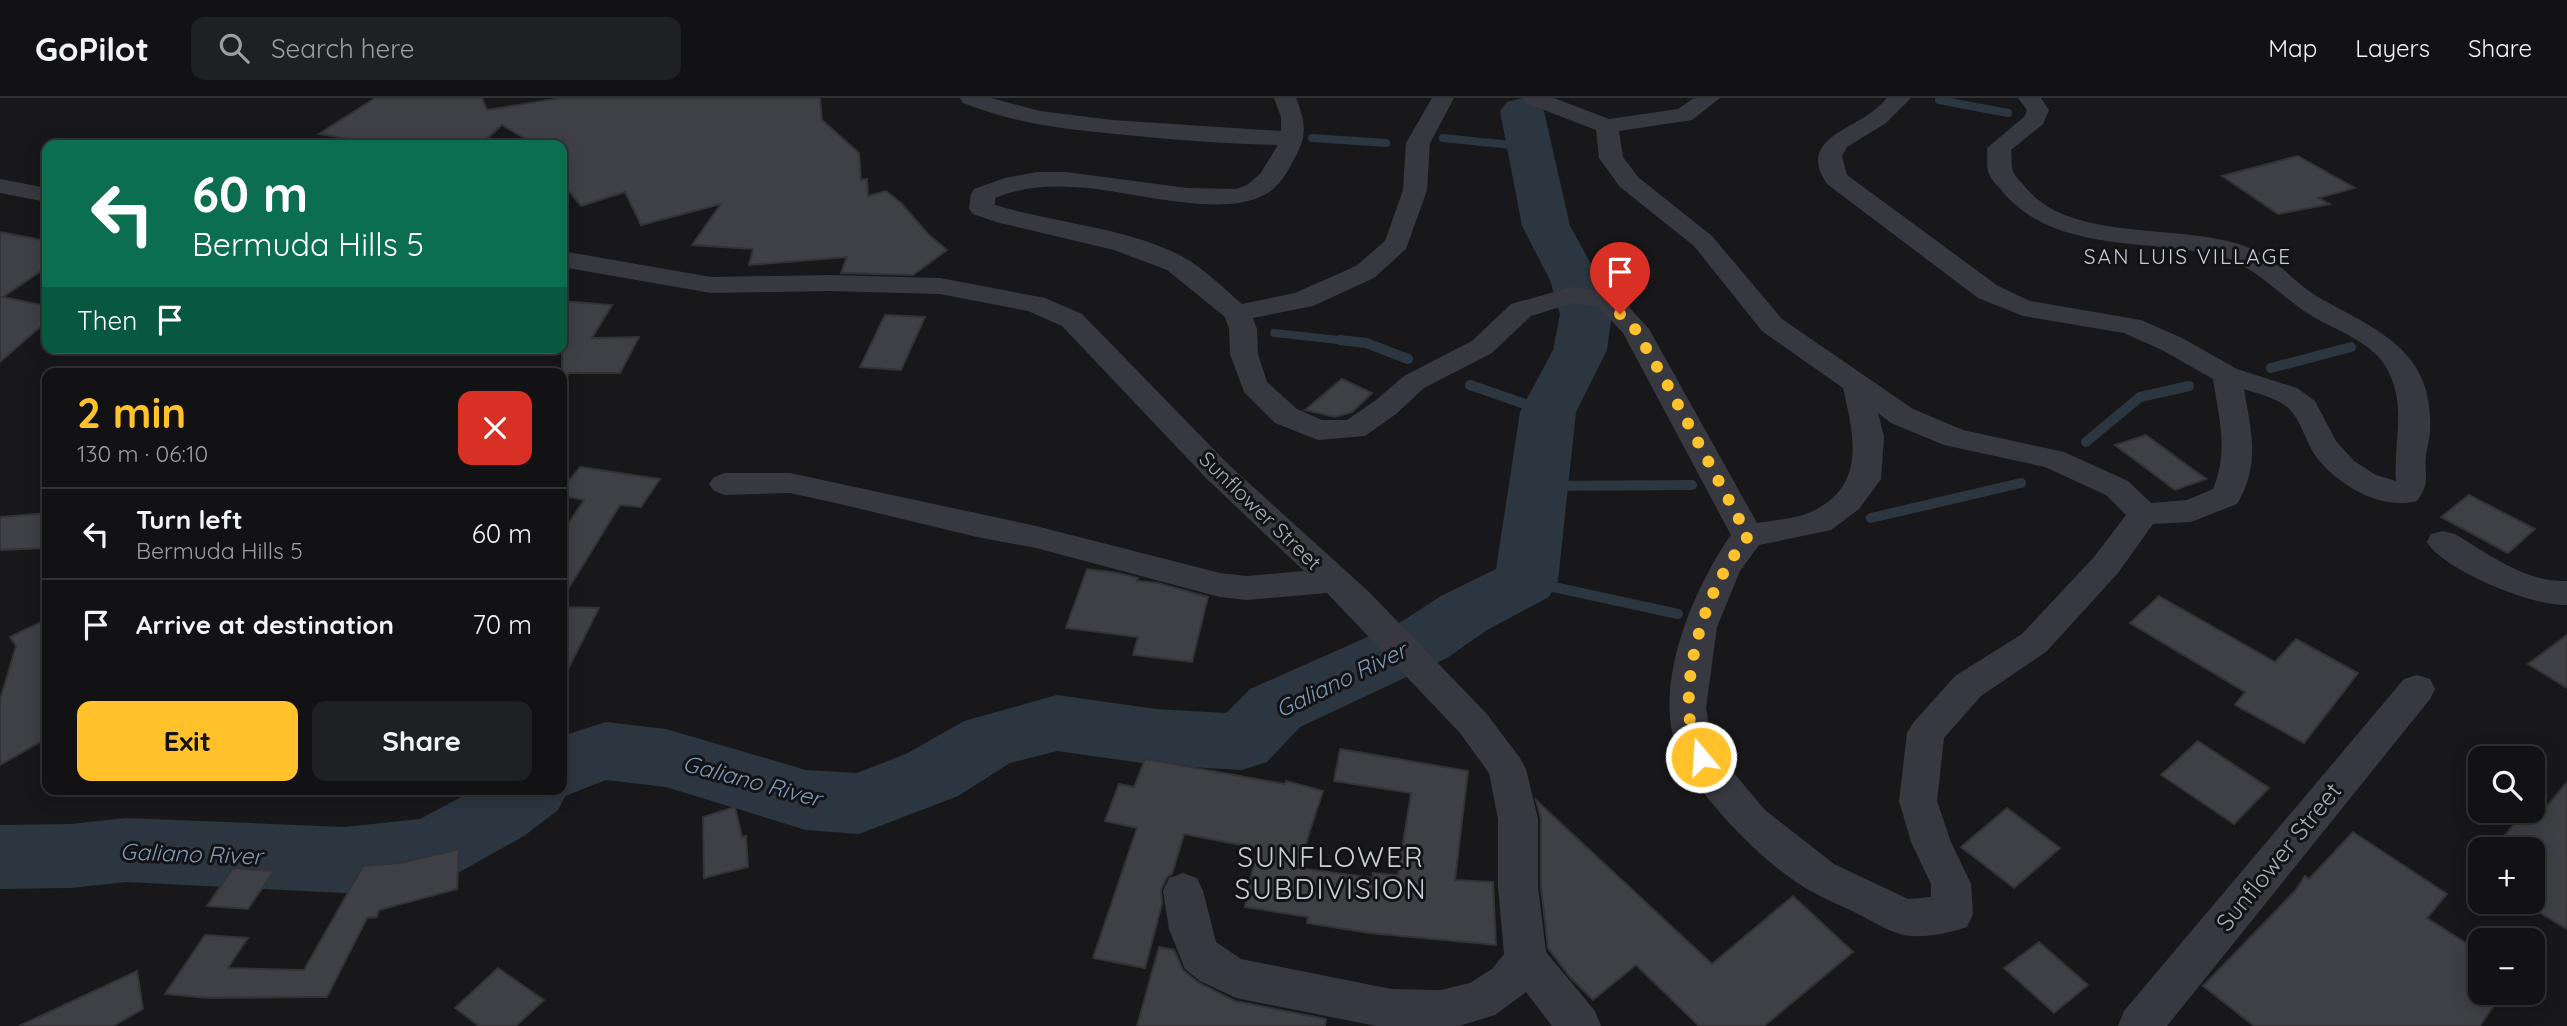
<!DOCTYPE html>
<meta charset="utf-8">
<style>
body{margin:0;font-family:Quicksand,sans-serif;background:#1f2022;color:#f1f3f6;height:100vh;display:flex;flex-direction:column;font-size:26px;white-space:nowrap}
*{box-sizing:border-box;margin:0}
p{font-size:23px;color:#9c9ea0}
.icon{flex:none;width:38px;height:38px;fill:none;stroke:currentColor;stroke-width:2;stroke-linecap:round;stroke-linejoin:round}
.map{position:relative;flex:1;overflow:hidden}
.panel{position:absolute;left:42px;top:270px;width:525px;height:427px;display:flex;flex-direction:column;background:#121214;border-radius:14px;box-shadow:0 4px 18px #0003,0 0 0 2px #313234}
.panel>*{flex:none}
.hud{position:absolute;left:42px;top:42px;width:525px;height:214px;border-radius:14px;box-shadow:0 4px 18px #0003,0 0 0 2px #313234;background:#0b6e4f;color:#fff;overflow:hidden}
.buttons{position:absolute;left:2468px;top:648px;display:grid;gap:14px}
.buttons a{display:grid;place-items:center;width:77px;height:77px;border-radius:14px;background:#121214;box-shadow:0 4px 18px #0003,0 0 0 2px #313234;font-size:35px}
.pin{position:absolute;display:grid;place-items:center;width:60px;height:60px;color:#fff;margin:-72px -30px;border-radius:50% 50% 50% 0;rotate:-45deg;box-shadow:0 0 7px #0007}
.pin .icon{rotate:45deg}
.me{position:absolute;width:77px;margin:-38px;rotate:342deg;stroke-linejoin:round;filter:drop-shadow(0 0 5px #0008)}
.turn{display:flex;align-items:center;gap:24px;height:147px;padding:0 35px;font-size:32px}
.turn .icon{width:91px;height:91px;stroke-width:2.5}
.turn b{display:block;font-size:49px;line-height:60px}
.then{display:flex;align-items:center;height:66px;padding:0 35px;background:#0003;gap:14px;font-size:26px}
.round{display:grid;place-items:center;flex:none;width:74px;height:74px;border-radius:14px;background:#1f2022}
.head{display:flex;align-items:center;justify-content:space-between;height:119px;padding:0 35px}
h1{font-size:42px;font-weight:700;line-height:52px;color:#ffc22b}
.button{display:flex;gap:14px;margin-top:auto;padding:14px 35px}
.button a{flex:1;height:80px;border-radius:14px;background:#ffc22b;color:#111;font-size:28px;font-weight:700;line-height:80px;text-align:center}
.button a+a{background:#1f2022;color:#f1f3f6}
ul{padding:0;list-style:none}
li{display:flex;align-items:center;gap:21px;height:91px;padding:0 35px;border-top:2px solid #313234}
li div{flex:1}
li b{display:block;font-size:26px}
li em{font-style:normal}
header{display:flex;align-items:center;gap:42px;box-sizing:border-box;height:98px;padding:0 35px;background:#121214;border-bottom:2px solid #313234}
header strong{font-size:33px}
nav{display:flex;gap:38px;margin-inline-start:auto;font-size:24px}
.search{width:490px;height:63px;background:#1f2022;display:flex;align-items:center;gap:18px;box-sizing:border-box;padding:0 24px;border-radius:14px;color:#9c9ea0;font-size:26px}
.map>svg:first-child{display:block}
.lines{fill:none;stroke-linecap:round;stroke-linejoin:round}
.stream-far1{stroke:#2c3640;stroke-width:8}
.stream{stroke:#2c3640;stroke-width:10}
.river{fill:#2c3640;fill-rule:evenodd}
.building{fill:#3f4045;stroke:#323237;stroke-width:2}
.minor{fill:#383940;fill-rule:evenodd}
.route{stroke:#ffc22b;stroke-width:12;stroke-dasharray:0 21.6}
.labels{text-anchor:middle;stroke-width:6;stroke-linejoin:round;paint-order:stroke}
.far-quarter-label{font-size:21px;letter-spacing:2px;fill:#cacdd7;stroke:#131315}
.street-label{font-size:21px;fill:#a9aebb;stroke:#131315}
.water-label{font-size:23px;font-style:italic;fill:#7c9aba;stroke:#131315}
.near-street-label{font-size:24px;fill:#a9aebb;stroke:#131315}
.near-neighbourhood-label{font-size:28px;letter-spacing:2px;fill:#cacdd7;stroke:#131315}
</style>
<header>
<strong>GoPilot</strong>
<div class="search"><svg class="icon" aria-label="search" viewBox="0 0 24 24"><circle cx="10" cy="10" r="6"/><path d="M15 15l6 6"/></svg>Search here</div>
<nav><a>Map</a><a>Layers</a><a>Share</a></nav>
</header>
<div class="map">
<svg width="2567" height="928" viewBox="0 0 2567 928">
<rect width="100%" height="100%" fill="#18181a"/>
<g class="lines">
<g class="stream-far1">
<polyline points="1939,2 2008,15"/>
<polyline points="1312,40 1386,45"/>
<polyline points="1443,40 1530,49"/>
<polyline points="1274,235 1357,244"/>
</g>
<g class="stream">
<polyline points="1340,242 1366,245 1408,261"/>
<polyline points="2271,270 2351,249"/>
<polyline points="1470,287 1548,314"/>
<polyline points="2086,344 2140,299 2189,288"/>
<polyline points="1536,388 1692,387"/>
<polyline points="1871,420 2021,385"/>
<polyline points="1526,483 1678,516"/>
</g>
<polygon class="river" points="1522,0 1537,4 1544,13 1570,128 1600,182 1612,216 1607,252 1576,314 1558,483 1549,499 1487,532 1447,560 1300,629 1267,664 1242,672 1156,667 1057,653 1010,665 958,698 859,736 806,732 666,689 606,682 565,698 558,712 524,738 458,775 431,784 344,795 126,784 71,790 0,791 0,727 71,726 126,720 344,729 420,721 476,691 562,691 562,638 606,624 666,631 806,672 857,675 906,656 964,623 1057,597 1156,611 1226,615 1250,591 1401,524 1441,498 1496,471 1520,314 1553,252 1560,216 1550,182 1522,128 1500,13 1507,4"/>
</g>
<g class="building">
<polygon points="375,0 482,0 487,12 561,0 820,0 822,22 859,55 861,82 867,81 868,98 886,93 901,105 928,136 947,152 913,177 841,175 847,159 749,167 753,151 692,147 721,106 641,127 625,94 581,108 562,85 562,47 536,47 502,27 480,47 385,47 319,36"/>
<polygon points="2298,58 2355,90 2318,100 2330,106 2278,116 2222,78"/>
<polygon points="0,134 47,143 47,169 3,199 47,208 47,223 0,264"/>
<polygon points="562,203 612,207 592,240 639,239 620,275 569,275 562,287"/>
<polygon points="885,217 925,219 901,272 860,269"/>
<polygon points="1342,281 1372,295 1352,314 1335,319 1305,312"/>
<polygon points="2146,337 2206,381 2175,392 2115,347"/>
<polygon points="580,369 660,381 641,409 620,407 562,501 562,435 584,402 562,398 562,391"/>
<polygon points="2469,397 2535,431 2508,455 2441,419"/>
<polygon points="47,415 47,450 0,452 0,419"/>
<polygon points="1087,471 1118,475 1138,480 1137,483 1158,485 1208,499 1192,564 1133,557 1138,539 1066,530"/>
<polygon points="2159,498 2275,564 2296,541 2358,575 2304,645 2235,607 2245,594 2130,525"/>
<polygon points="562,509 599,510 562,583"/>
<polygon points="47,521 47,640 0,667 0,602 16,548 10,539"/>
<polygon points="2567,537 2567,590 2528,566"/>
<polygon points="2198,643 2269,690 2234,726 2161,677"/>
<polygon points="1340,651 1468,673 1455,782 1493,784 1496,847 1369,835 1307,825 1308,819 1245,809 1257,750 1184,736 1172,776 1167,779 1161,792 1162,806 1145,870 1093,860 1137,730 1105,723 1119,686 1134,689 1145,661 1285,686 1286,683 1323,693 1298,770 1373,780 1373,775 1398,777 1411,695 1334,683"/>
<polygon points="2567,684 2567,831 2532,810 2532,751 2516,751 2501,742 2526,712 2532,712 2532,706 2543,713"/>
<polygon points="1536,702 1712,866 1793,798 1853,854 1764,928 1699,928 1636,867 1593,902 1570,879 1548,850 1541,789 1541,721"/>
<polygon points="735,709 742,739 746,738 748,769 704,780 703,719"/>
<polygon points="2007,710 2060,750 2014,790 1961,749"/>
<polygon points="2353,734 2447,796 2427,820 2480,854 2480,894 2503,894 2480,928 2254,928 2203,888 2295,793 2305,778 2309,781"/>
<polygon points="459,751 457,791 379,812 377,819 367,820 327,899 209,900 165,896 205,837 248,840 228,870 304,872 363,768 401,765"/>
<polygon points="233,770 274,773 248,811 207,808"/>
<polygon points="2039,844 2088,887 2054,915 2004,870"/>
<polygon points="1159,849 1174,852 1183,872 1199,885 1235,903 1326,921 1325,928 1137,928"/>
<polygon points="498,870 544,902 516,928 479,928 455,910"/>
<polygon points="137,873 143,911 113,928 19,928"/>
</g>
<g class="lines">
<g class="minor">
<path d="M960 0H991L1040 13 1112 22 1281 33V19L1274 0H1296C1307 28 1307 39 1292 65 1286 77 1277 91 1264 97 1245 107 1222 107 1201 106 1134 102 1060 73 995 100V107C1053 125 1130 130 1183 159 1205 171 1223 190 1242 206L1295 195 1356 168 1385 143 1403 92 1406 45 1432 0H1454L1430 45 1427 92 1406 151 1374 180 1313 208 1253 220 1257 231 1258 256 1267 284 1297 311 1322 322H1347L1376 302 1404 278 1472 243 1511 206 1572 189 1616 195 1649 231 1757 425C1773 422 1796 421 1811 414 1867 388 1854 338 1843 290L1762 233 1694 148 1620 89 1599 60 1596 32 1526 5 1523 0H1554L1609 21 1678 11 1694 0H1720L1692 22 1619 33 1623 59 1638 79 1712 138 1782 221 1913 311 1963 332 2064 354 2128 383 2151 405 2187 402 2213 391C2229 352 2219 322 2213 281L2162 252 2124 235 2023 218 1978 200 1827 86C1800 47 1840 35 1866 18 1874 13 1881 7 1887 0H1911L1886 25 1847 49 1842 58 1847 77 1998 188 2030 203 2141 222 2182 240 2237 271 2297 290 2315 303 2336 343 2354 363 2376 377 2396 383C2393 342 2408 308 2386 269 2373 246 2339 233 2317 221 2284 203 2257 168 2220 158 2149 140 2054 156 2002 93 1998 88 1991 82 1989 76 1986 69 1988 58 1987 50L2025 18 2027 12 2018 0H2041L2049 12 2043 26 2011 52C2012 59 2011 67 2013 73 2015 79 2022 85 2026 90 2076 150 2199 120 2263 156 2283 168 2298 188 2318 199 2376 232 2434 251 2430 332 2430 340 2427 349 2426 358 2424 379 2431 383 2417 403 2380 413 2336 386 2315 357 2306 344 2302 326 2292 314 2282 301 2259 296 2244 291 2251 333 2261 366 2237 406L2191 424 2153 426 2118 475 2046 554 1981 598 1944 640 1937 703 1951 744 1971 786 1973 816 1967 829C1949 835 1922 841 1904 837 1889 834 1874 824 1860 817 1843 808 1824 801 1807 791 1763 765 1694 696 1676 647 1653 585 1695 487 1731 437L1623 235 1598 208 1573 205 1531 218 1492 255 1424 290 1396 316 1365 338 1318 342 1275 325 1244 294 1230 256 1229 231 1225 219 1167 172 1114 152 996 124 973 116 969 111 971 96 974 91 1005 80 1037 74H1066L1187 90 1236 91 1247 87 1260 76 1278 47C1227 46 1177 42 1127 37 1071 32 1015 26 963 5ZM1878 315 1891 325 1944 347 2045 369 2106 397 2126 417 2094 459 2022 536 1955 578 1913 625 1907 635 1899 703 1911 744 1931 786V799L1908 801 1834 766 1765 712 1722 661 1712 644 1706 610 1717 529 1740 473 1759 447 1831 432 1859 411 1881 381 1884 339Z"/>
<polygon points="0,81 47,90 47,104 0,95"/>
<polygon points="562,153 711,179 829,177 940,180 1045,200 1082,216 1229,367 1369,494 1486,615 1520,660 1526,671 1538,721 1538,789 1546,854 1595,913 1601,928 1552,928 1526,894 1495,917 1459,928 1376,928 1236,900 1200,883 1185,871 1169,831 1163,793 1169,780 1183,775 1197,780 1203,793 1216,844 1241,861 1391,891 1441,892 1470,885 1492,871 1504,856 1498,789 1498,721 1489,675 1460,635 1327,495 1247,502 1220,499 1036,450 977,439 840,406 790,395 725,397 714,393 709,386 714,379 725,375 790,375 1036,428 1220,475 1247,478 1304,473 1207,381 1062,228 1028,213 940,196 829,193 711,195 562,169"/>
<path d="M2443 433 2455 436C2489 456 2526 485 2567 483V507C2534 509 2443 472 2427 444L2431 436Z"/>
<polygon points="2417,577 2430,581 2435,591 2430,601 2167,928 2118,928 2124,913 2404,581"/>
</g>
</g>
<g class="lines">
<path class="route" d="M1620 216 1635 231 1667 286 1748 438C1741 448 1733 458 1727 469 1698 515 1673 609 1701 659"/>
</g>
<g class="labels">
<g class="far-quarter-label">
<text x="2188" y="166">SAN LUIS VILLAGE</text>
</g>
<g class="street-label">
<text transform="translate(1260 413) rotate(44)" y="7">Sunflower Street</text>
</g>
<g class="water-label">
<text transform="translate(1341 582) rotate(-26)" y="8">Galiano River</text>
<text transform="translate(752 683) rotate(15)" y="8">Galiano River</text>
<text transform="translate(191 756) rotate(2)" y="8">Galiano River</text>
</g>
<g class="near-street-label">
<text transform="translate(2279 759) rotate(-51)" y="8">Sunflower Street</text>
</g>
<g class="near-neighbourhood-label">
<text x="1331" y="769">SUNFLOWER<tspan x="1331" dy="32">SUBDIVISION</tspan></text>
</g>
</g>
</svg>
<div class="buttons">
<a><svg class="icon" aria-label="search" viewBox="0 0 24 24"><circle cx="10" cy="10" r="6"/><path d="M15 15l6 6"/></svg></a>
<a>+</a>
<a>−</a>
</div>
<div class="pin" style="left:1620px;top:216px;background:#d93025"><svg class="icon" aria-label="arrive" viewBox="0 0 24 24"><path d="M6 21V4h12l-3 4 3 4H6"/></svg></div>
<svg class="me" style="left:1701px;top:659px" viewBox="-20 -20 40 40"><circle r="17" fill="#ffc22b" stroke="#fff" stroke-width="3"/><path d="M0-11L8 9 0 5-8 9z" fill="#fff"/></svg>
<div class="hud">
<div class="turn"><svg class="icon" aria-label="left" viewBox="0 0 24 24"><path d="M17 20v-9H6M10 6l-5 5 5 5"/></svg><div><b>60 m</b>Bermuda Hills 5</div></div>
<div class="then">Then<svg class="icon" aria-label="arrive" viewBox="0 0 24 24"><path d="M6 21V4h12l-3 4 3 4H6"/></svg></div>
</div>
<section class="panel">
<div class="head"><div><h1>2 min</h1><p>130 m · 06:10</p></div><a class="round" style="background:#d93025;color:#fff"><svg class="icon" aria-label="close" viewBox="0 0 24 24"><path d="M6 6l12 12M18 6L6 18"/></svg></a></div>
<ul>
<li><svg class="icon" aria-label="left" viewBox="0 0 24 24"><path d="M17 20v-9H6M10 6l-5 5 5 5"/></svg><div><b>Turn left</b><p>Bermuda Hills 5</p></div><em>60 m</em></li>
<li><svg class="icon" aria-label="arrive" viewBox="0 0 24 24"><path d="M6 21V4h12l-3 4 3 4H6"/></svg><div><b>Arrive at destination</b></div><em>70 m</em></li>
</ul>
<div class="button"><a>Exit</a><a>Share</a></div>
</section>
</div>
